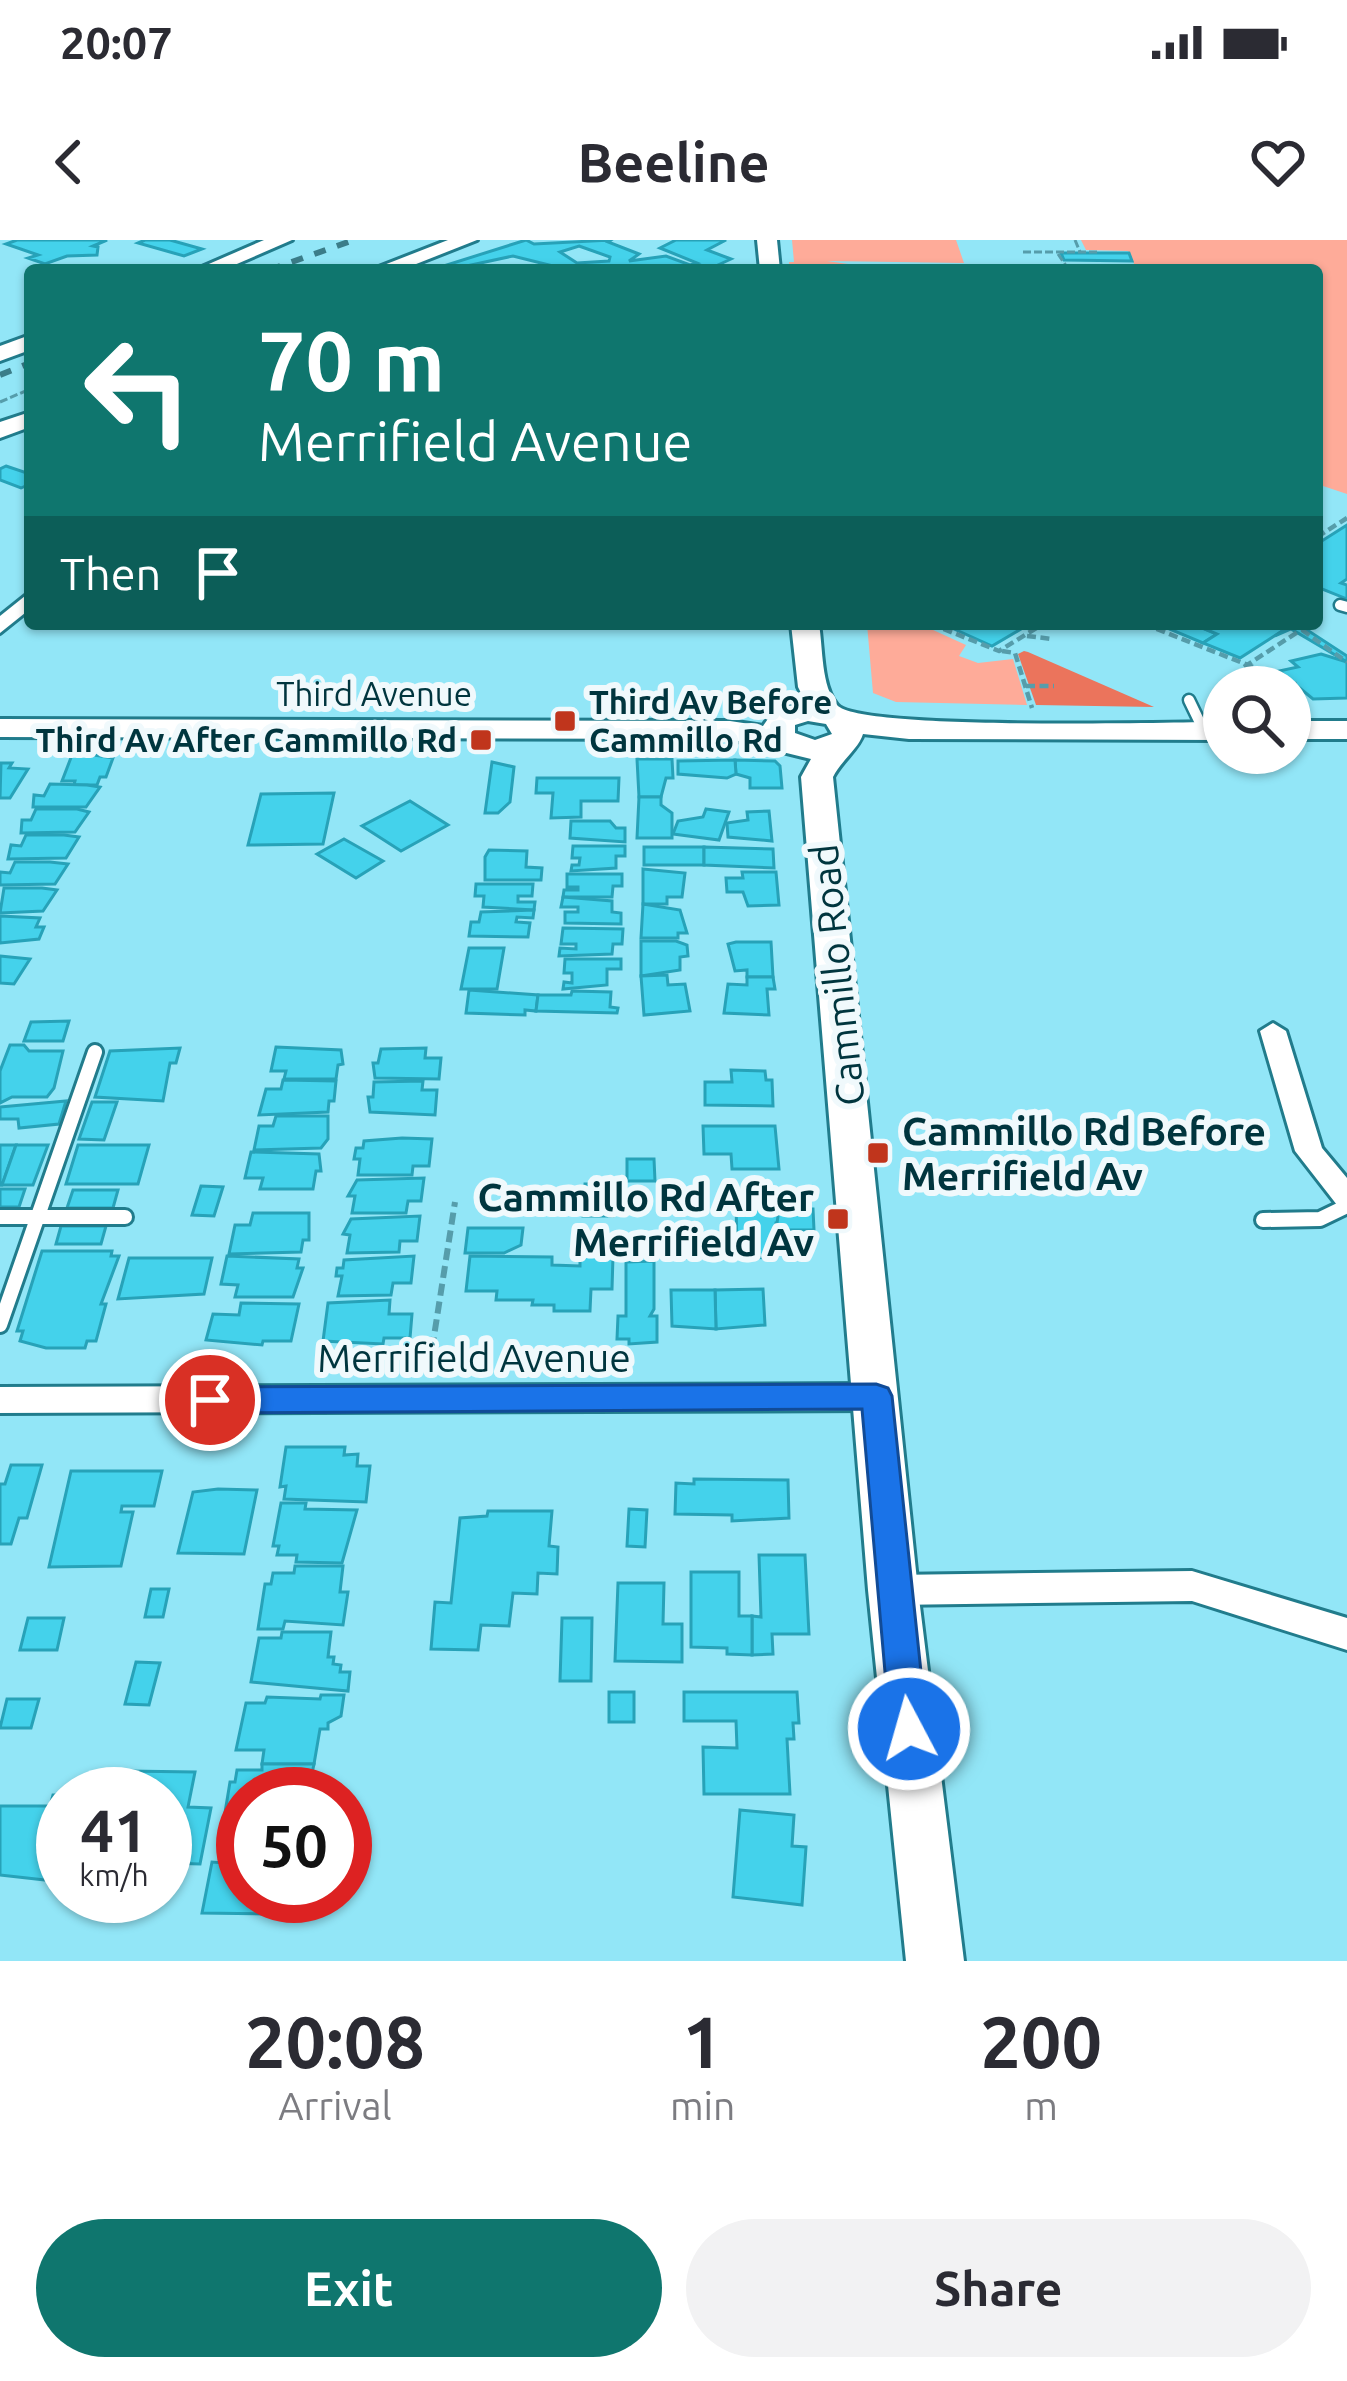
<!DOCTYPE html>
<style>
body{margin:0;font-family:Ubuntu,sans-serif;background:#f2f2f3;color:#2b2b33;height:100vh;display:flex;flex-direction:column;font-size:45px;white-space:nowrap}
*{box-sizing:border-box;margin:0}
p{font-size:39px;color:#7c7c81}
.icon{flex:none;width:66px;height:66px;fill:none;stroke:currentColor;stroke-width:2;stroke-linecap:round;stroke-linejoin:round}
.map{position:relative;height:1721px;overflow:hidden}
.drawer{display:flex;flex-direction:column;background:#fff;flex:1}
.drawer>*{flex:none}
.top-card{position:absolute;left:24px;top:24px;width:1299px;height:366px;border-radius:12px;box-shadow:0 3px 9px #0004;background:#0f766e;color:#fff;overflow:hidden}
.tools{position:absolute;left:1203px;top:426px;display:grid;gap:24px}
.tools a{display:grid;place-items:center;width:108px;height:108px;border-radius:50%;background:#fff;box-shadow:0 3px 9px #0004;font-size:60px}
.speed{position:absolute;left:36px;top:1527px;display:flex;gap:24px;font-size:60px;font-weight:700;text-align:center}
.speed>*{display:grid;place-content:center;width:156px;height:156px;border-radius:50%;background:#fff;box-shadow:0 3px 9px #0004;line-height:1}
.speed small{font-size:30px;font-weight:400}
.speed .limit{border:18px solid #d22;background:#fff;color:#111}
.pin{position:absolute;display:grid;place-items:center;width:102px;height:102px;color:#fff;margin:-51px;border:6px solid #fff;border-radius:50%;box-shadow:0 3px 12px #0007}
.me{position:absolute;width:132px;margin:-66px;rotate:354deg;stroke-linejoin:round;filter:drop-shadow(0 0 9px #0008)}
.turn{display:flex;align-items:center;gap:42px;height:252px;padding:0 36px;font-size:54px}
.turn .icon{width:156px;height:156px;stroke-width:2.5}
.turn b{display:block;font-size:84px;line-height:102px}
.then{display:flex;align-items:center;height:114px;padding:0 36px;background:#0003;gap:24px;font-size:45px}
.eta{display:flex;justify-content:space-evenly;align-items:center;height:204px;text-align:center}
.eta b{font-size:72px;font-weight:700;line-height:84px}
.button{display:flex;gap:24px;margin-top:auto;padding:24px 36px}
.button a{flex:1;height:138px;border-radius:72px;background:#0f766e;color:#fff;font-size:48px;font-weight:700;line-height:138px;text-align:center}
.button a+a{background:#f2f2f3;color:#2b2b33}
.status{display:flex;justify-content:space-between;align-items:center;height:84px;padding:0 60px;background:#fff;direction:ltr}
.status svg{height:33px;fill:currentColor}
header{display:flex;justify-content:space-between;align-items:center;height:156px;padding:0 36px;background:#fff;font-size:54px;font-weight:700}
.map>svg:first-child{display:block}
.green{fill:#feab99}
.forest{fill:#eb745c}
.building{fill:#44d2eb;stroke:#27a2b8;stroke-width:3;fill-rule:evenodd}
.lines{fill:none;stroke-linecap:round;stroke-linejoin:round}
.lane-far1-casing{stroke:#217c8c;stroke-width:15}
.lane-casing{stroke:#217c8c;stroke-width:20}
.street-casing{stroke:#217c8c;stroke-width:6}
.secondary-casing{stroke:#217c8c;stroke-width:6}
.path-far3{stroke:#569dab;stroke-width:3;stroke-dasharray:8 3;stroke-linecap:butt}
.path-far2{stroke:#569dab;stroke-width:4.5;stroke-dasharray:9 4.5;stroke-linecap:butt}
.path-far1{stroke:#569dab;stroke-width:6;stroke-dasharray:12 6;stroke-linecap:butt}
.path{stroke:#569dab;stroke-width:8;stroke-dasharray:15 8;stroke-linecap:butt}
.lane-far1{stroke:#fff;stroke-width:10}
.lane{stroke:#fff;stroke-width:14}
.street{fill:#fff;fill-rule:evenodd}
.secondary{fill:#fff;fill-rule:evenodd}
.rail{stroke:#3b7d89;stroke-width:6;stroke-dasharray:12 12;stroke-linecap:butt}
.route{fill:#1a73e8;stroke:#114b97;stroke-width:3}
.poi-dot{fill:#c0351c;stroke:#f0f9fc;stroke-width:4.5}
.labels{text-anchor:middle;stroke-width:12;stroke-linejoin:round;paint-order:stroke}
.far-street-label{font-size:33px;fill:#00353e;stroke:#f0f9fc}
.far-poi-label{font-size:33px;font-weight:bold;fill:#00353e;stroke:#f0f9fc;text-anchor:start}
.street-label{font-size:39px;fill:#00353e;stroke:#f0f9fc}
.poi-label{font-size:39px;font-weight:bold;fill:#00353e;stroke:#f0f9fc;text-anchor:start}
</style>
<div class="status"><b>20:07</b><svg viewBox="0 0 49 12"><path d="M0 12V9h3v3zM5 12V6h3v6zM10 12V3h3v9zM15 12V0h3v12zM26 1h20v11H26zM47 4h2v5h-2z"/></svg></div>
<header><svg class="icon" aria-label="back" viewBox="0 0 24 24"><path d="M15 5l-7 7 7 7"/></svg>Beeline<svg class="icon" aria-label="heart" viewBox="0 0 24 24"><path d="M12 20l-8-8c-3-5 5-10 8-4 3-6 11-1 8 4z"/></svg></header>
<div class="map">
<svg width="1347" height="1721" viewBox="0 0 1347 1721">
<rect width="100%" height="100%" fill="#92e6f7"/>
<g class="green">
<polygon points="792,0 956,0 964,23 827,21 890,30 790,30 789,22 794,22"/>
<polygon points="1081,0 1347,0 1347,254 1317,244 1317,30 1137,30 1128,11 1086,10"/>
<polygon points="867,384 920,384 966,405 959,416 978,423 1013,419 1027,465 896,462 873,453"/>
</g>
<polygon class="forest" points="1024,411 1028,412 1154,467 1036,465 1018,414"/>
<g class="building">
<polygon points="107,0 93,6 98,7 97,15 67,16 45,24 28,18 38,15 6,4 17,0"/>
<polygon points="145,0 170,0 202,9 184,16 138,3"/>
<path d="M526 0 534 4 611 0 608 2 639 14 629 21 666 16 690 25 697 23 660 8 676 0H726L707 10 731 19 707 30H532L544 27 551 29 557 27 513 16 462 27 474 30H431ZM579 6 610 17 609 21 577 23 560 12Z"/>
<polygon points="1061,13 1129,13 1132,21 1064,20"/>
<polygon points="6,226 30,234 30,244 21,248 0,240 0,229"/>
<polygon points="1347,285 1347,339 1341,343 1347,345 1347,359 1317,347 1317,304"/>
<polygon points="943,384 1009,384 1021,389 992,406"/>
<polygon points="1173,384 1193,384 1217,394 1203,403 1167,388"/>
<polygon points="1193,384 1293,384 1240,418 1203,403 1217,394"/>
<polygon points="1293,384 1305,384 1301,386 1347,416 1347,422 1291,389 1275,396"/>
<polygon points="1321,414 1347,422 1347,458 1313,459 1279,431 1298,427 1291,421"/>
<polygon points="72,515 94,515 113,518 106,537 100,537 97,545 74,545 75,541 62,541"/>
<polygon points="637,519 672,519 673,538 666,538 661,557 639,557"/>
<polygon points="735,520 775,521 780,526 782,548 750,548 750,538 736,534"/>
<polygon points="735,520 736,534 727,538 678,534 678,521"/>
<polygon points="492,522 514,527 510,562 498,573 485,573"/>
<polygon points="1,523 12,523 9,528 28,529 10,558 0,558"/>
<polygon points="537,538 619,538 618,561 581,561 581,577 551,578 553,553 536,553"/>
<polygon points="50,544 87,545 100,547 86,567 33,567 34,555 44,556"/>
<polygon points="334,553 323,604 248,605 261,554"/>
<polygon points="639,557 661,557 661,565 672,573 672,598 637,598"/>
<polygon points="410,561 448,585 401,611 362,586"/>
<polygon points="36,569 77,569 89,572 75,592 21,593 22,580 31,580"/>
<polygon points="706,569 729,572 719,600 673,594 678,581 703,577"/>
<polygon points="769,571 772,601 728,597 727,583 748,580 747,572"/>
<polygon points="571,581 610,581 616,588 625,588 625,602 570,598"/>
<polygon points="26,595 64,595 79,597 66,618 8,619 11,605 21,606"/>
<polygon points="344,599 383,621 356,638 317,614"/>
<polygon points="573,606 625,606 625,616 616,616 616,628 571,631 572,625 579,625 580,618 572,618"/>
<rect x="644" y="607" width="60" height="18"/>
<polygon points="704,607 773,609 774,628 704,625"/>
<polygon points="489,610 527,611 526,627 542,628 541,640 485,640 485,617"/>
<polygon points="15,622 50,622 68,624 55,644 0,645 0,632 10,633"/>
<polygon points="643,629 685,633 682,657 667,657 667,664 643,664"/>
<polygon points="742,632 776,632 779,665 748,666 743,652 727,652 726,638 743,638"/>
<polygon points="567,634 622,634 622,646 613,646 612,657 563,657 564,650 578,650 578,647 567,647"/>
<polygon points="476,644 533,644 532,656 518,656 518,662 535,662 534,670 483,667 484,656 475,656"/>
<polygon points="4,648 42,648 57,650 43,671 0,673"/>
<polygon points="563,657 612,661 612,672 621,673 621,684 565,683 565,672 578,672 578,667 561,667"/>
<polygon points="643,664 680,670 687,693 678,693 678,698 641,698"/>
<polygon points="534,670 533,678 517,677 516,682 530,683 528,697 469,696 471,682 479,682 481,672"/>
<polygon points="0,676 40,678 36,687 44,687 39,699 0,703"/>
<polygon points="563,688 623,689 622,704 613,704 612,714 559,716 560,708 576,709 576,704 561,704"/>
<polygon points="641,701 676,701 687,705 688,716 680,717 680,730 641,736"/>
<polygon points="736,702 771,702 773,737 747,737 747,730 735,731 728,704"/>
<polygon points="469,708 504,708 497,749 461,749"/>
<polygon points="0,716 30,719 14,744 0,743"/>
<polygon points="565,719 621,719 621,729 607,729 607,745 563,749 564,742 572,743 572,733 564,733"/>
<polygon points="667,735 668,745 685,744 690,771 644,775 641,736"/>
<polygon points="747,737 773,737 775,749 767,749 769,775 724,773 728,744 747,745"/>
<polygon points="469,750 538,755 536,771 525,770 525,775 466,773"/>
<polygon points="572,751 611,752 610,767 618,768 617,773 536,771 538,755 571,755"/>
<polygon points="69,781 63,801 24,801 31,782"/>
<polygon points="10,805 24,805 29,811 63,811 54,848 47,857 12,857 0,863 0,831"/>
<polygon points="276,807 341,810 343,824 338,825 336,839 284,839 286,831 271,831"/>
<polygon points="180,808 176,823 170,823 163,861 95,857 110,811"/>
<polygon points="426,808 425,818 441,818 439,839 375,838 373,823 378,823 381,809"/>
<polygon points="731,830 765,831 766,840 772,840 773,866 705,865 705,842 732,842"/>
<polygon points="283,840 336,841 334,861 329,861 328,872 259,875 266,849 281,849"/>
<polygon points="423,841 422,850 437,850 435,875 370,872 368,857 373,857 374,842"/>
<polygon points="66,861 59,884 19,888 18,879 0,879 0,867"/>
<polygon points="92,862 117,862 104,900 79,899"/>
<polygon points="276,876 328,876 328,899 321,908 254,910 259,886 273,886"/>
<polygon points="703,886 775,886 779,929 732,929 731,914 704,914"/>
<polygon points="402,898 432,899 429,926 413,926 412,935 358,935 360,919 354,919 356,908 363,908 364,901"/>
<polygon points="0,905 16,905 2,945 0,945"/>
<polygon points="16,905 48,905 33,945 2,945"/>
<polygon points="78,905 149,905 138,944 66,944"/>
<polygon points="251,912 319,914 321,931 316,931 313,949 260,949 263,938 245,938"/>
<polygon points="627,919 654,919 655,941 627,941"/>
<polygon points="424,938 421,961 408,961 406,973 352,973 355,956 348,956 357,940"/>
<polygon points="585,944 615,944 613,976 583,976"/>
<polygon points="201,946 223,947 214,976 192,975"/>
<polygon points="0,949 25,949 19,967 0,967"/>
<polygon points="73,950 118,950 113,968 67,968"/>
<polygon points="736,958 779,958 780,983 776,983 773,1018 737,1017"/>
<polygon points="779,969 813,969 814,990 776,990"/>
<polygon points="253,973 309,973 309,1000 303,1000 301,1012 229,1014 235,985 250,985"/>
<polygon points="420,976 417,1001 400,1001 399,1012 347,1013 350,995 343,994 351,979"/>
<polygon points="61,986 106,986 101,1004 56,1004"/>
<polygon points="468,988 523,988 521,1005 504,1013 465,1013"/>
<polygon points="42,1011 112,1011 111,1016 119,1016 101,1064 106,1064 96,1101 87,1101 85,1108 46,1108 20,1101 23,1091 17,1091"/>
<polygon points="227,1016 299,1019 297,1028 303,1028 293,1057 235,1057 238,1045 221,1044"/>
<polygon points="414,1016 411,1043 393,1043 391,1055 338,1056 342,1036 336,1036 337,1028 343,1028 344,1020"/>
<polygon points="470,1016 552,1017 552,1025 580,1026 580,1016 613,1016 612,1049 591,1049 590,1071 554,1071 554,1065 532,1065 533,1060 496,1060 497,1051 466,1051"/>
<polygon points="129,1018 212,1018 204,1054 118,1059"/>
<polygon points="654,1021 654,1069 650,1076 657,1076 657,1102 629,1104 629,1099 617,1099 618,1076 626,1076 626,1022"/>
<polygon points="763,1049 765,1085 716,1089 715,1050"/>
<polygon points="671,1050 715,1050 716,1089 672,1086"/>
<polygon points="390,1060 389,1074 412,1074 410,1098 384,1098 383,1104 323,1101 328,1063"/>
<polygon points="241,1063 299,1064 291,1101 263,1101 262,1105 206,1100 213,1074 239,1075"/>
<polygon points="286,1207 345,1207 344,1215 358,1214 357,1226 370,1226 366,1262 284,1259 286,1246 280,1247"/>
<polygon points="11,1225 42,1225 27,1278 19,1278 11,1304 0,1304 0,1244 5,1244"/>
<polygon points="71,1231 162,1231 154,1266 122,1266 121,1272 133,1272 121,1326 49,1327"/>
<polygon points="694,1239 788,1240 789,1278 732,1281 732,1275 675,1274 676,1243 694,1244"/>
<polygon points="218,1249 257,1250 244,1314 178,1313 193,1252"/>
<polygon points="281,1263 306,1263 305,1269 357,1270 342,1323 296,1322 297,1315 277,1315 279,1306 273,1306"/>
<polygon points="629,1269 647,1270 645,1307 627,1306"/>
<polygon points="488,1271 552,1271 549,1306 558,1307 557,1334 538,1333 537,1354 513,1353 509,1386 481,1385 478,1410 431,1409 435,1362 451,1363 460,1278 487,1276"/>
<polygon points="759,1315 805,1315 809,1394 772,1394 773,1414 752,1415 752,1376 761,1377"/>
<polygon points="295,1326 343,1326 340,1352 348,1352 343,1385 285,1381 283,1389 258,1389 265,1344 271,1344 273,1333 294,1333"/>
<polygon points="691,1332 739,1332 739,1376 752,1376 752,1415 727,1414 727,1408 691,1407"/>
<polygon points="618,1343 664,1343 663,1384 682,1384 682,1422 615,1421"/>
<polygon points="151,1349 169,1349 163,1377 145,1377"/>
<polygon points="28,1378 64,1378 57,1410 20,1410"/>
<polygon points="562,1378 592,1378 591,1441 560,1441"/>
<polygon points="282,1392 331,1392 328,1417 334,1417 333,1424 341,1425 340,1432 350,1432 348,1451 251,1442 259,1398 281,1398"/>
<polygon points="136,1422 160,1423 149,1465 125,1464"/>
<rect x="609" y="1452" width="25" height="30"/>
<polygon points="684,1452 797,1452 799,1483 793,1483 794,1499 787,1499 790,1554 704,1554 703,1507 737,1508 736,1481 684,1481"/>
<polygon points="321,1455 344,1455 341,1476 328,1483 328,1489 320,1489 314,1524 262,1524 264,1510 236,1510 246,1463 265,1463 267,1457 320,1459"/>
<polygon points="7,1459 39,1459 31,1488 0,1488"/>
<polygon points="262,1524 314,1524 308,1552 317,1554 243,1554 243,1597 221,1597 230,1542 235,1542 237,1530 262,1530"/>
<polygon points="126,1531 195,1532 188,1567 211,1568 200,1624 165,1623 165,1554 120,1554"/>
<polygon points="53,1555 63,1555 63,1642 0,1635 0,1566 50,1566"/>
<polygon points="740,1570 794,1575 792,1606 806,1607 802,1665 733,1657"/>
<polygon points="227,1605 243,1605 243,1656 293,1656 292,1665 269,1664 268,1674 202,1673 212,1622 224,1623"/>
</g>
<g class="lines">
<g class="lane-far1-casing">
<g id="lane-far1">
<polyline points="1340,365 1347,367"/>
<polyline points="1189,460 1204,491"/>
</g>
</g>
<g class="lane-casing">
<g id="lane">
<polyline points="0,977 125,977"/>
<polyline points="1263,980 1320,979 1347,966"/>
<polyline points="0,1085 95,812"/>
</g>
</g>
<g class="street-casing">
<g id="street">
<polygon points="30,352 30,369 0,393 0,376"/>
<polygon points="1273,783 1286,791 1322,908 1347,938 1347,968 1337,965 1295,911 1260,791"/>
<polygon points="876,1144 887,1148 892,1157 887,1166 876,1170 0,1173 0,1147"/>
<polygon points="1192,1331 1347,1378 1347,1410 1192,1361 893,1365 881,1361 876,1350 881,1339 893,1335"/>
</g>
</g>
<g class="secondary-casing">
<g id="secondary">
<polygon points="264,0 292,0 223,30 195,30"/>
<polygon points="448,0 477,0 401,30 371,30"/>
<polygon points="757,0 777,0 780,30 760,30"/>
<polygon points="30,95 30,110 0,121 0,106"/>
<polygon points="30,172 30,187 0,198 0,182"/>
<path d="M791 384H819C823 408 821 446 837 465 859 491 1171 482 1224 482V500L909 499 863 494C859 508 841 521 833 537L918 1350 964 1721H906L868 1350 801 537 811 519 730 499 0 497V479L730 481 763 486 772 473 806 463 798 447ZM808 481 826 484 832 494 815 500 795 493V485Z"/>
<rect x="1290" y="481" width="57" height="18"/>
</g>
</g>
<g class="path-far3">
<polyline points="1075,0 1080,12"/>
<polyline points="1023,12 1100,12"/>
<polyline points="1058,14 1069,30"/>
<polyline points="0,162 30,149"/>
</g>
<g class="path-far2">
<polyline points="1317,297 1347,278"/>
<polyline points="931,384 999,411 1043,384"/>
<polyline points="1144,384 1296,444"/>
<polyline points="1302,390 1347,422"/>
<polyline points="1027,396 1052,399"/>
<polyline points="1002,411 1015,413 1032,468"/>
<polyline points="1244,427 1310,384"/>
<polyline points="1026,446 1054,446"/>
</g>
<polyline class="path-far1" points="432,1109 455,962"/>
<polyline class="path" points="428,1133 432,1106"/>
<use href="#lane-far1" class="lane-far1"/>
<use href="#lane" class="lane"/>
<use href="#street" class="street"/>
<use href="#secondary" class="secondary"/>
<g class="rail">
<polyline points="269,30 354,0"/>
<polyline points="0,135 30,123"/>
</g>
</g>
<polygon class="route" points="876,1144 888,1148 892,1156 927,1489 922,1501 909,1506 896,1501 890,1489 862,1169 210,1173 198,1169 194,1160 198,1151 210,1147"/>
<g class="poi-dot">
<rect x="553" y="469" width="24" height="24" rx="6"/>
<rect x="469" y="488" width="24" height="24" rx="6"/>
<rect x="866" y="901" width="24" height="24" rx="6"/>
<rect x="826" y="967" width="24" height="24" rx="6"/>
</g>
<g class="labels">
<g class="far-street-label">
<text x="374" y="466">Third Avenue</text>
</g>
<g class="far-poi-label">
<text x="589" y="474">Third Av Before<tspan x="589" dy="38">Cammillo Rd</tspan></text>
<text x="457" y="512" text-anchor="end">Third Av After Cammillo Rd</text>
</g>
<g class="street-label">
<text transform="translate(837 735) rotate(-96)" y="14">Cammillo Road</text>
<text x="474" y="1132">Merrifield Avenue</text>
</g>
<g class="poi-label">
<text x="902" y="905">Cammillo Rd Before<tspan x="902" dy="45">Merrifield Av</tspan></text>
<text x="814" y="971" text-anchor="end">Cammillo Rd After<tspan x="814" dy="45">Merrifield Av</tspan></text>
</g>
</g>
</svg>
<div class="tools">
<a><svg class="icon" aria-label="search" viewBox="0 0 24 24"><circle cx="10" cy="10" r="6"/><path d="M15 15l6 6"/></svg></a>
</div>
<div class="speed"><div>41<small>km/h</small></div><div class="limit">50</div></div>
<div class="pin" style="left:210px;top:1160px;background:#d93025"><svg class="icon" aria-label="arrive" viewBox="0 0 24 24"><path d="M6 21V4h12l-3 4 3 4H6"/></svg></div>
<svg class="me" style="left:909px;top:1489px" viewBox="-20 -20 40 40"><circle r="17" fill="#1a73e8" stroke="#fff" stroke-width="3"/><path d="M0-11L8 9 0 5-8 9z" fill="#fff"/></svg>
<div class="top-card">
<div class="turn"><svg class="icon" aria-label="left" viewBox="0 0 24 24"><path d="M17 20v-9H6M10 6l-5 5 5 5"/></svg><div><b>70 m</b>Merrifield Avenue</div></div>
<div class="then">Then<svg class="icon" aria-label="arrive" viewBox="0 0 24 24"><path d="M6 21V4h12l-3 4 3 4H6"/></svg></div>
</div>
</div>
<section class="drawer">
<div class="eta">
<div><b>20:08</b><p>Arrival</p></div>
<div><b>1</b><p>min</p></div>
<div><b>200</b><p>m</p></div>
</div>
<div class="button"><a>Exit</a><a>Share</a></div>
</section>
